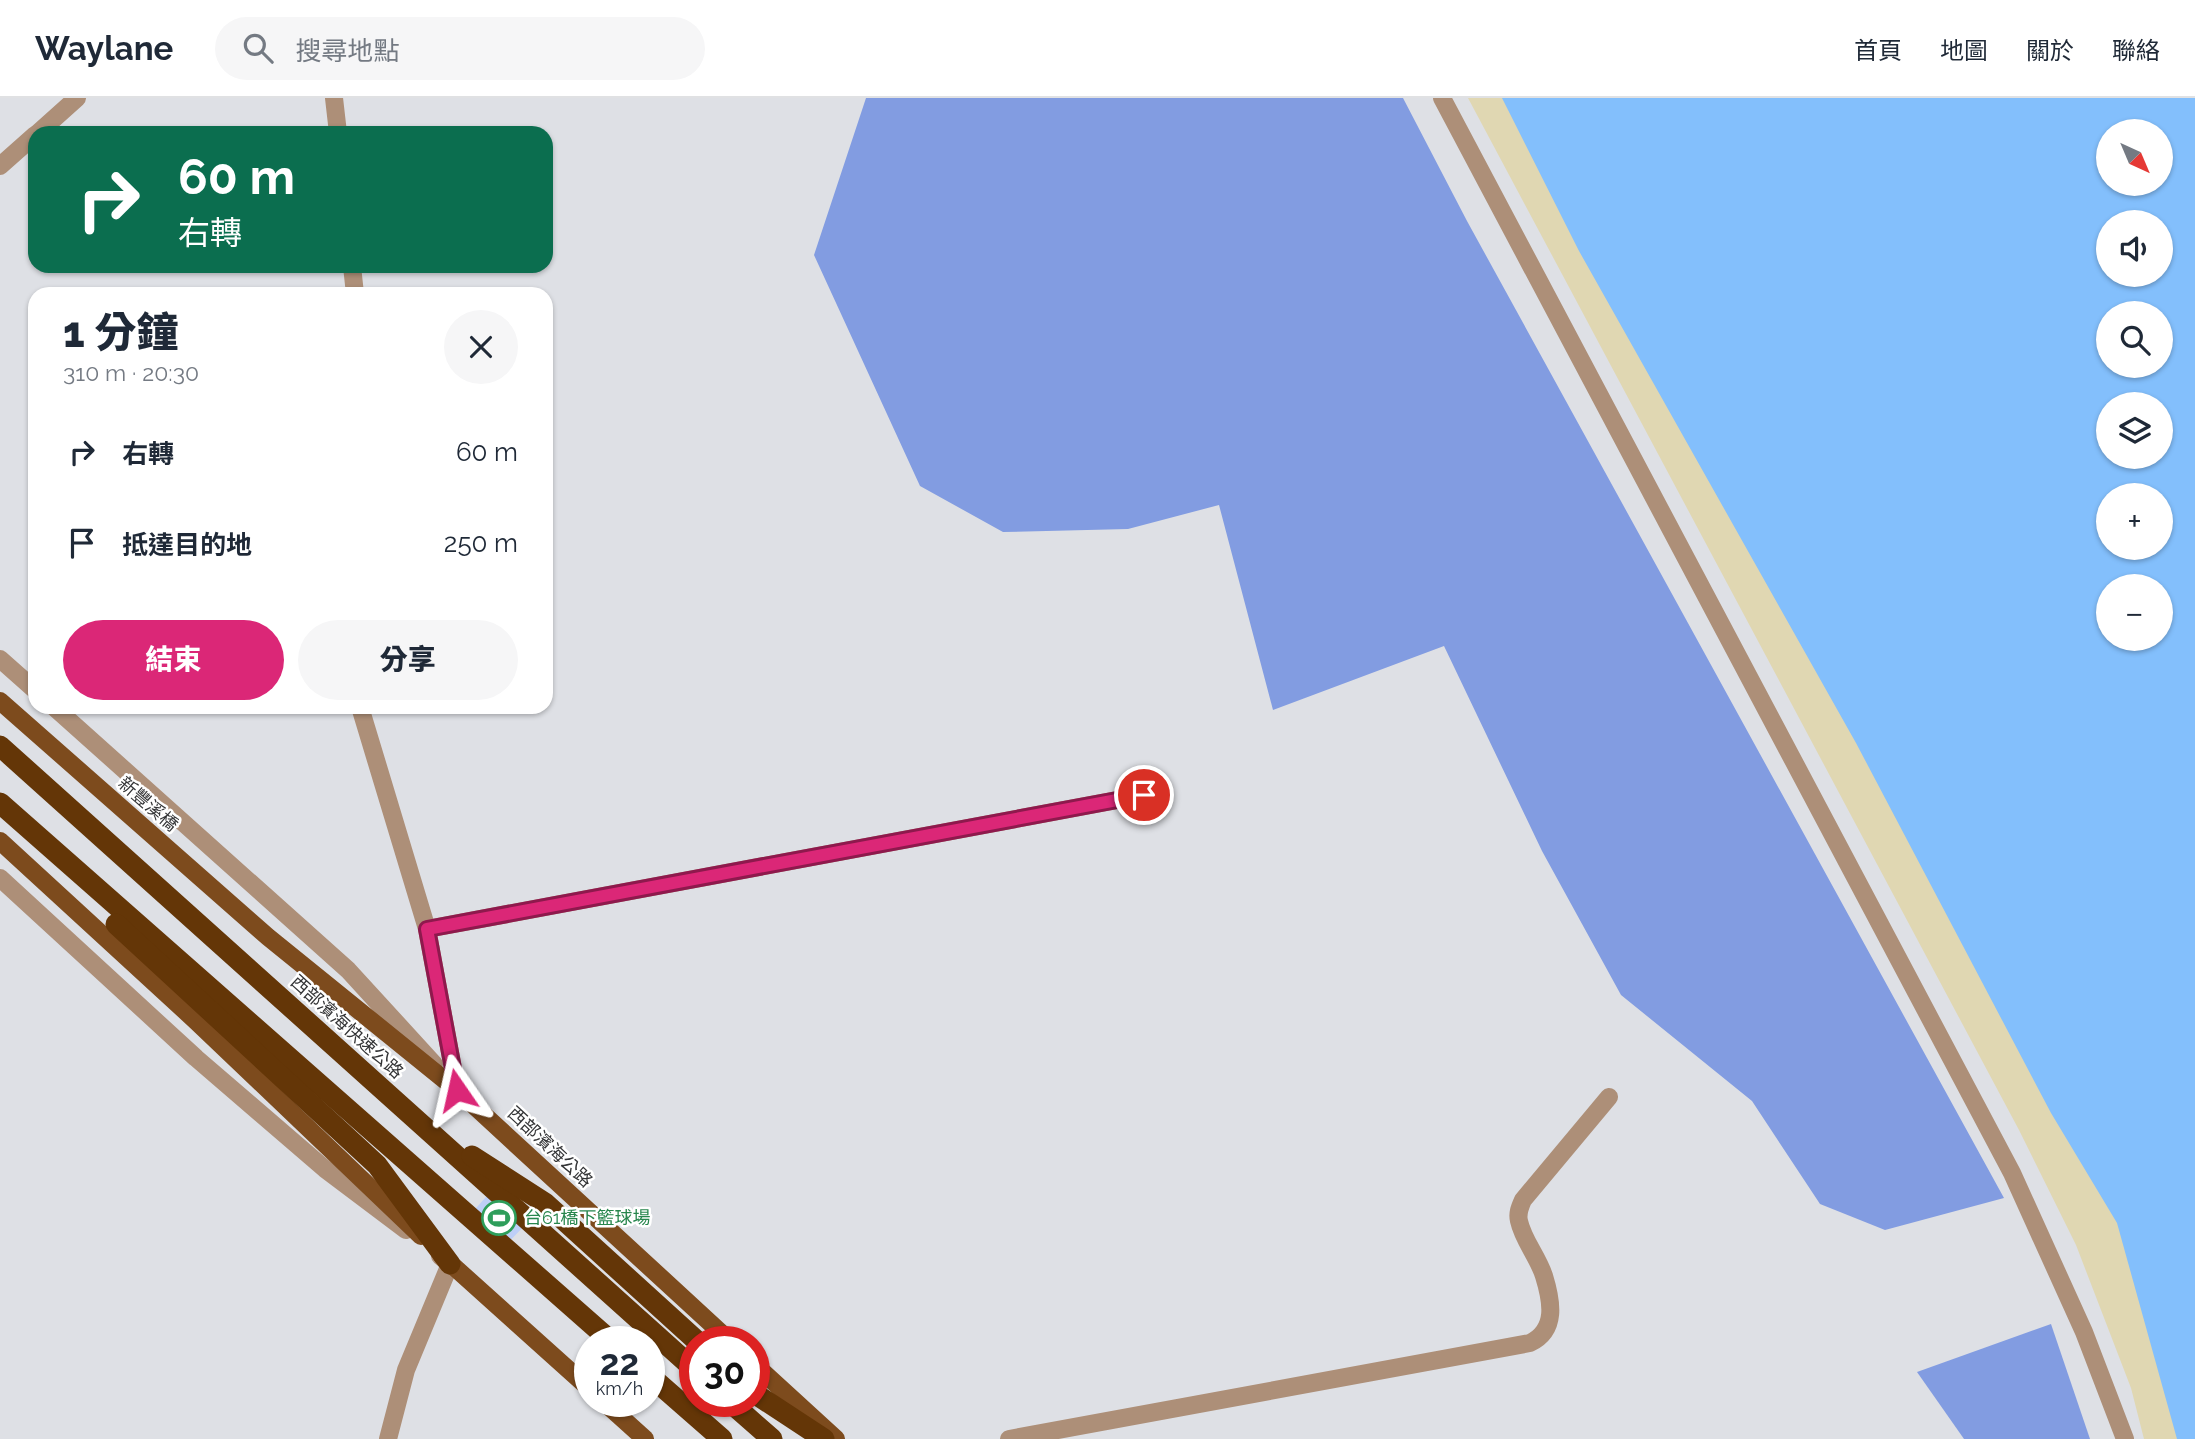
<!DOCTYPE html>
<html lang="zh-TW">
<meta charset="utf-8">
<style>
body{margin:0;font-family:Raleway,"Noto Sans TC",sans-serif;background:#f6f6f7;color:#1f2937;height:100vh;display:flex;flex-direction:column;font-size:26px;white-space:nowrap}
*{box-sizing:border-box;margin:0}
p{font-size:23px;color:#747a83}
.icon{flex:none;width:38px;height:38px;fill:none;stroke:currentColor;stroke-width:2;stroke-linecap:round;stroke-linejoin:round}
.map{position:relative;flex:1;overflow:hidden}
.drawer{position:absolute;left:28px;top:189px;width:525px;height:427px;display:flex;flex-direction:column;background:#fff;border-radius:21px;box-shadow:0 2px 5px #0004}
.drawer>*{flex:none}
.banner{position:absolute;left:28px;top:28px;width:525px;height:147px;border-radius:21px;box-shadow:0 2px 5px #0004;background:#0b6e4f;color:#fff;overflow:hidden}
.needle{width:46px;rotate:136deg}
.buttons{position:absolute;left:2096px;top:21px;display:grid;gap:14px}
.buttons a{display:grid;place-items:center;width:77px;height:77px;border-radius:50%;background:#fff;box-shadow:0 2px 5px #0004;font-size:35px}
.speed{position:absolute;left:574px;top:1228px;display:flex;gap:14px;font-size:35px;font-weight:700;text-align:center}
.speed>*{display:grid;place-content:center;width:91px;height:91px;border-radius:50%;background:#fff;box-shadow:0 2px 5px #0004;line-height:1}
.speed small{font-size:18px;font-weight:400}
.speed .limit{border:10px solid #d22;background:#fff;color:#111}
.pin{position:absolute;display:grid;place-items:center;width:60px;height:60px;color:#fff;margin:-30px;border:4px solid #fff;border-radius:50%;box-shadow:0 2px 7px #0007}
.me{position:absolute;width:77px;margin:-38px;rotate:349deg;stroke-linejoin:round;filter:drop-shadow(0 0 5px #0008)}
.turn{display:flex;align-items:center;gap:24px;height:147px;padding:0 35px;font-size:32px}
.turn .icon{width:91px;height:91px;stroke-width:2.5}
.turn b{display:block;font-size:49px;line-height:60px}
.round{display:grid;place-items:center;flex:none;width:74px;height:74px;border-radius:37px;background:#f6f6f7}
.overview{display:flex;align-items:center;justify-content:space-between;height:119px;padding:0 35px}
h1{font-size:42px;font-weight:800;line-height:52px}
.cta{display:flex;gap:14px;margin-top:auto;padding:14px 35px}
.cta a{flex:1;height:80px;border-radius:42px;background:#db2777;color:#fff;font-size:28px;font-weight:800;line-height:80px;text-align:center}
.cta a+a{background:#f6f6f7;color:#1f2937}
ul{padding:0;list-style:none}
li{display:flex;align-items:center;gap:21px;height:91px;padding:0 35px}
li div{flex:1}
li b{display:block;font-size:26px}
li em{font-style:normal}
header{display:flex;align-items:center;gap:42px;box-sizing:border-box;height:98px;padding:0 35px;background:#fff;border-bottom:2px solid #e0e1e3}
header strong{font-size:33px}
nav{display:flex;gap:38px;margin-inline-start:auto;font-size:24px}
.search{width:490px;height:63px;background:#f6f6f7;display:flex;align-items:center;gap:18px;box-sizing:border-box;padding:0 24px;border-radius:38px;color:#747a83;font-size:26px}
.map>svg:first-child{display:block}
.green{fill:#becff7}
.forest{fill:#829ce1}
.sand{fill:#e0d7b2}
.water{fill:#83bffc;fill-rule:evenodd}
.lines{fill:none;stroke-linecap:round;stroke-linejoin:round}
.street{stroke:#ad8f78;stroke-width:18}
.primary{stroke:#7d4b1d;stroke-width:18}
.highway{stroke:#643607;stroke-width:21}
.route-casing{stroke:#8e194d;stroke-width:18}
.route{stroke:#db2777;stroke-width:12}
.labels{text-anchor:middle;stroke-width:5;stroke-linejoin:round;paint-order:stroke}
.street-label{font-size:18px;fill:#333436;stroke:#fff}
.leisure-label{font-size:18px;fill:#27864d;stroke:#fff;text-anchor:start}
</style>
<header>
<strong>Waylane</strong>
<div class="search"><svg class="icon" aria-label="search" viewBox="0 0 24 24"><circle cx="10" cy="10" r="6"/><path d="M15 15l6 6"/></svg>搜尋地點</div>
<nav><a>首頁</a><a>地圖</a><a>關於</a><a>聯絡</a></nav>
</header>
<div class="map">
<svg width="2195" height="1341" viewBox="0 0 2195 1341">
<rect width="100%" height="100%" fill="#dee0e5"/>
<polygon class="green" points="493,1091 529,1123 504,1149 469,1118"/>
<g class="forest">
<polygon points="866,0 1403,0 1467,123 2004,1100 1885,1132 1820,1106 1752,1003 1621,897 1542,753 1444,548 1273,612 1219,407 1128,431 1003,434 920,388 814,157"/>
<polygon points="2051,1226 2090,1341 1964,1341 1917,1274"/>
</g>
<polygon class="sand" points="1468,0 1530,0 2139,1126 2195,1341 2144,1341 2131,1290 2076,1147 2019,1032"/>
<path class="water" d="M1502 0H2195V1341H2177L2117 1125 2051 1015 1856 645 1579 153ZM2109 33H2161V86H2109ZM2161 124V177H2109V124ZM2161 215V268H2109V215ZM2109 306H2161V359H2109ZM2161 397V450H2109V397ZM2161 488V541H2109V488Z"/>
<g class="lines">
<g class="street">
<polyline points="334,0 338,35"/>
<polyline points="1442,0 2012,1075 2084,1234 2125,1341"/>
<polyline points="38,35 77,0"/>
<polyline points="0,68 35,37"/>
<polyline points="352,168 355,196"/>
<polyline points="0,561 35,592"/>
<polyline points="54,609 348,872 434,966"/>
<polyline points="360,609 427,831 457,992"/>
<polyline points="0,780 196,960 325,1071 406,1132"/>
<polyline points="427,831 1144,697"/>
<polyline points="388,1341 406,1272 450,1166 440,1158"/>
<path d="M1009 1341 1530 1245C1557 1232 1552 1204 1544 1178 1538 1159 1523 1142 1519 1123 1517 1115 1520 1109 1523 1102L1609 999"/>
</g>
<g class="primary">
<polyline points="0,603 268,839 457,992 731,1244"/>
<polyline points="0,743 196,923 421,1138"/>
<polyline points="442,1158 590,1291"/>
<polyline points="754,1266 836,1341"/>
<polyline points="604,1304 645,1341"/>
</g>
<g class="highway">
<polyline points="0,648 695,1272"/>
<polyline points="0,705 612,1244"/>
<polyline points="116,826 377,1067 450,1166"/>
<polyline points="472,1058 545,1105 698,1244"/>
<polyline points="649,1277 722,1341"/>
<polyline points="754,1295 824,1341"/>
<polyline points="730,1304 772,1341"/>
</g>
</g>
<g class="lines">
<g class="route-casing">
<polyline id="route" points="457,992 427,831 1144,697"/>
</g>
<use href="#route" class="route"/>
</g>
<defs>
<g id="stadium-ring" transform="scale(1.75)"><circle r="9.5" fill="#fff" stroke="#2e9e5b" stroke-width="1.5"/><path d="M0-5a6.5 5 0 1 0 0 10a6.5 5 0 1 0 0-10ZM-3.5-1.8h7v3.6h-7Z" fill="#2e9e5b"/></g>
</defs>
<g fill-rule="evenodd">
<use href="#stadium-ring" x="499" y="1120"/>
</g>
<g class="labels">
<g class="street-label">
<text transform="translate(148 706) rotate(41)" y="6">新豐溪橋</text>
<text transform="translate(347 929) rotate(42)" y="6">西部濱海快速公路</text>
<text transform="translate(550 1049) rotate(43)" y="6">西部濱海公路</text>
</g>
<g class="leisure-label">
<text x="524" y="1126">台61橋下籃球場</text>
</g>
</g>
</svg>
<div class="buttons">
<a><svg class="needle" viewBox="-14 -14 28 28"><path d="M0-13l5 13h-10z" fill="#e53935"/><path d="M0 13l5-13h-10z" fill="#747a83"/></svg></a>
<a><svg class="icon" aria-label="sound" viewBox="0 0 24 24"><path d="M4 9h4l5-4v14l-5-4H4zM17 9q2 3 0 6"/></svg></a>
<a><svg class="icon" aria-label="search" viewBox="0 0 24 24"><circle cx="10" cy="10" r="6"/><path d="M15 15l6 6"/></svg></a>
<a><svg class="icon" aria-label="layers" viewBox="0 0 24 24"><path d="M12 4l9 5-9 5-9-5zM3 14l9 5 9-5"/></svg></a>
<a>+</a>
<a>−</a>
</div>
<div class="speed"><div>22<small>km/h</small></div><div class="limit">30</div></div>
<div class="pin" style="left:1144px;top:697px;background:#d93025"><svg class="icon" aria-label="arrive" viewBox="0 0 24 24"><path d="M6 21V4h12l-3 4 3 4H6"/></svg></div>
<svg class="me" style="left:457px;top:992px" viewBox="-20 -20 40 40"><path d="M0-17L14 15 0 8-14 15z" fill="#db2777" stroke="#fff" stroke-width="4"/></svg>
<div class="banner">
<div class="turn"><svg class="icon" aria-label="right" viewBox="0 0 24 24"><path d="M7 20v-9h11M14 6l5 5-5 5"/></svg><div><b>60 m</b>右轉</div></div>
</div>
<section class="drawer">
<div class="overview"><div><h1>1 分鐘</h1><p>310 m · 20:30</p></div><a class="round"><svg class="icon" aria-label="close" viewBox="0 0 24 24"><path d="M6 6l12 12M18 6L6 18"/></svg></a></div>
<ul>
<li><svg class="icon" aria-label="right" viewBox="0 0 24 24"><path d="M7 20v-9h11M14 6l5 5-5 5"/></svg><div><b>右轉</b></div><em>60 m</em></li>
<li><svg class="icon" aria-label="arrive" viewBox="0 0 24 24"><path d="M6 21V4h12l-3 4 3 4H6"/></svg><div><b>抵達目的地</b></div><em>250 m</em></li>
</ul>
<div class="cta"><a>結束</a><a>分享</a></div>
</section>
</div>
